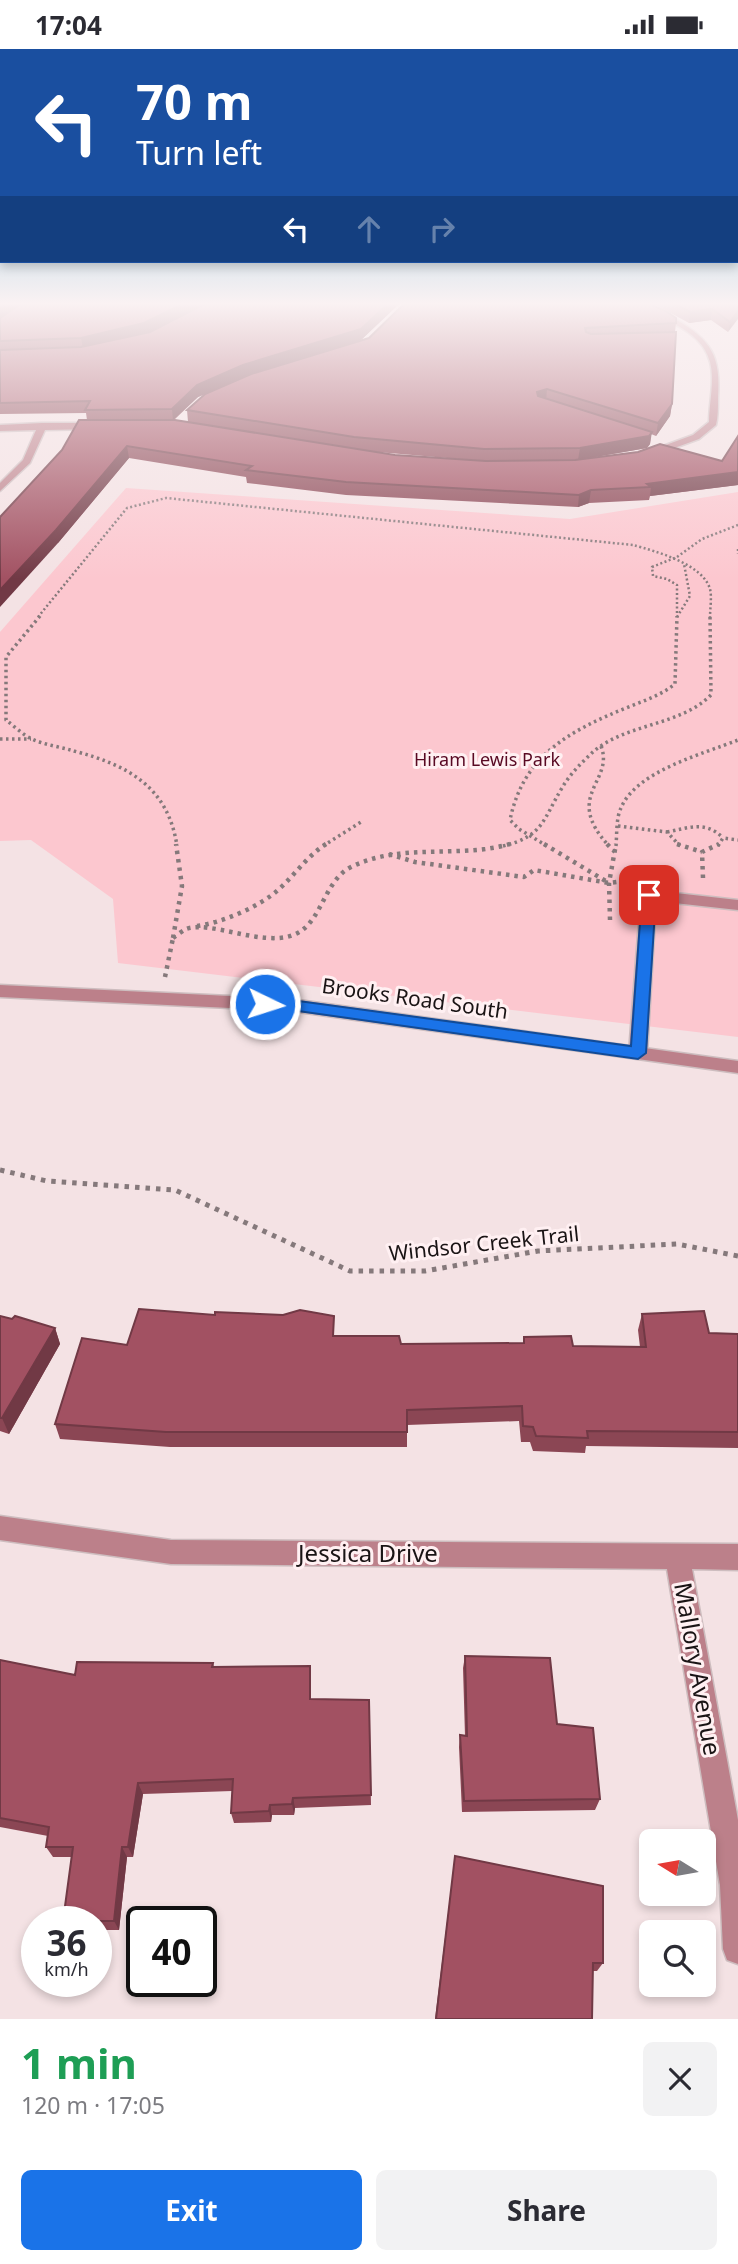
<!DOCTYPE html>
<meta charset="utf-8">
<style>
body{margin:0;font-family:"Noto Sans",sans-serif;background:#f2f2f3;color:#2b2b33;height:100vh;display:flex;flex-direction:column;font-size:26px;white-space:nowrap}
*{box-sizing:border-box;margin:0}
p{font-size:23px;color:#7c7c81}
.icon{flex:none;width:38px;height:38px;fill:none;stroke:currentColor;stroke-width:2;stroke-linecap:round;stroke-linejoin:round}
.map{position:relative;height:1970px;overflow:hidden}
.drawer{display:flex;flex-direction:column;background:#fff;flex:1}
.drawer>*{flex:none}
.hud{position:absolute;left:0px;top:0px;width:738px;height:214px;box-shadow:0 4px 10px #0003;background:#1a4fa0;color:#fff;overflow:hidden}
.needle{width:46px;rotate:281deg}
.tools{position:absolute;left:639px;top:1780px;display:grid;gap:14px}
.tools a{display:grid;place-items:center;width:77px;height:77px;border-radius:10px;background:#fff;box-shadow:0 4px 10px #0003;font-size:35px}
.speed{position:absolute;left:21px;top:1857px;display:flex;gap:14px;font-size:35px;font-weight:700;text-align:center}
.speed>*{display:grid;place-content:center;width:91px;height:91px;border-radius:50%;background:#fff;box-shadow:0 4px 10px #0003;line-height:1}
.speed small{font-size:18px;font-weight:400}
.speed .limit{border:4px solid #111;border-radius:10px;background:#fff;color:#111}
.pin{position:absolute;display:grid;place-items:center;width:60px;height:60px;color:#fff;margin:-30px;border-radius:14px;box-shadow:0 4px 10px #0006}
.me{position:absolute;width:77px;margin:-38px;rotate:94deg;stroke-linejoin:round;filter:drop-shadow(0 0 5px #0008)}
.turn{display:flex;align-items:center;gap:24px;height:147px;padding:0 21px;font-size:32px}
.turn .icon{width:91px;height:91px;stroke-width:2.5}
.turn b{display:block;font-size:49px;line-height:60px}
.lanes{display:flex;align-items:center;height:66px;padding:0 21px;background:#0003;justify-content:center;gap:35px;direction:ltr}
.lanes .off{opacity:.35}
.round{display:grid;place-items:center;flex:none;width:74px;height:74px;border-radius:10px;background:#f2f2f3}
.overview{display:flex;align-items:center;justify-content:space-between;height:119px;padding:0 21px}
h1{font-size:42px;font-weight:700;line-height:52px;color:#1e9e55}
.button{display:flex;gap:14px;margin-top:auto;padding:14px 21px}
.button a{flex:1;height:80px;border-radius:10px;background:#1a73e8;color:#fff;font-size:28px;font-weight:700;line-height:80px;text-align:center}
.button a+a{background:#f2f2f3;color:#2b2b33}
.status{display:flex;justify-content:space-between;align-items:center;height:49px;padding:0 35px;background:#fff;direction:ltr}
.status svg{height:19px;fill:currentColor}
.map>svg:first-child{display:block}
.green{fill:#fcc7cf}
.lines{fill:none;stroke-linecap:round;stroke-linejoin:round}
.service-casing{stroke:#cdbdbf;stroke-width:3}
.minor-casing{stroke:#cdbdbf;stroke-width:3}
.tertiary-casing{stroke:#cdbdbf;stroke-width:3}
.path-far3{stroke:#85797b;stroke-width:2.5;stroke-dasharray:2 2.5;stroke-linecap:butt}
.path-far2{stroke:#85797b;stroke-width:3.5;stroke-dasharray:2.5 3.5;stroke-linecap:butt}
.path-far1{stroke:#85797b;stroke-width:4.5;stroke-dasharray:3.5 5;stroke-linecap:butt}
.path{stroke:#85797b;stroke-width:5;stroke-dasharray:4.5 6;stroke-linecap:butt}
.service{fill:#bc808a;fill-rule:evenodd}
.minor{fill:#bc808a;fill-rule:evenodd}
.tertiary{fill:#bc808a;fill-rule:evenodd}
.wall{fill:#8b4654;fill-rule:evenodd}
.shaded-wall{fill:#713945}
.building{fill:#a25162;stroke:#713945;stroke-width:2}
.route{fill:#1a73e8;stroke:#114b97;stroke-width:2}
.labels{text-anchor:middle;stroke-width:6;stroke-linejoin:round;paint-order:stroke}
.far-park-label{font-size:18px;fill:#580923;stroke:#fff0f2}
.street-label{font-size:21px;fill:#1a1415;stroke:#fff0f2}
.near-street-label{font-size:24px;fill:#1a1415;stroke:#fff0f2}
</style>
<div class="status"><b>17:04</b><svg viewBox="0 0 49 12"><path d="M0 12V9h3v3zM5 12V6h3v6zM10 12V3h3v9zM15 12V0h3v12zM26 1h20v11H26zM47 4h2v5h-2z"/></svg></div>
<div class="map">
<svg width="738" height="1970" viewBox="0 0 738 1970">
<rect width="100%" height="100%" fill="#f4e2e4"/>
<polygon class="green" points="126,439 570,470 738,443 738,988 118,914 113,850 31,791 0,792 0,583"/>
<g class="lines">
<g class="service-casing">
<polygon id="service" points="649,841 738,851 738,861 656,852 647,1004 644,1008 632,1008 629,1004 641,846"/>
</g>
<g class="minor-casing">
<g id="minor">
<path d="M630 254C646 254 661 262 675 270 712 291 721 308 718 349 718 358 718 368 716 376L699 390 647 409 642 406 644 404 693 386 709 373C709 354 715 332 710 313 701 278 656 269 630 254Z"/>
<polygon points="42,374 98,374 102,377 98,380 45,381 30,414 0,442 0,434 23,411 36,381 0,382 0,376"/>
<polygon points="0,1467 171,1491 738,1495 738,1521 692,1520 738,1771 738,1915 727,1911 723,1900 720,1836 667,1520 171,1515 0,1491"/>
</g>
</g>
<g class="tertiary-casing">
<polygon id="tertiary" points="0,936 291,950 738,1012 738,1024 291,962 0,948"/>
</g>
<g class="path-far3">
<polyline points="738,500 738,505"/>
<polyline points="677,564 677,536 667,530 653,527 652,518 677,508 702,490 738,476"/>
<path d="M38 568 127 459 166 449 633 496C655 502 703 515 710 540 712 548 710 560 710 568"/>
<polyline points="677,568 690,547 684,515"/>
</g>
<g class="path-far2">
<path d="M40 567 6 608V671C14 677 23 686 32 690 45 696 61 698 74 702 127 716 168 737 177 797"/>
<polyline points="0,690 31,690"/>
<path d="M601 697C615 733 562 746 609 797"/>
<polyline points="618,777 667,783 680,797"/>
<path d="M667 783C688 779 706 771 723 789"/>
<polyline points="323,797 361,773"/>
<path d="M503 797C544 787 543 770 562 739 570 725 582 713 594 702 628 674 680 677 711 646L710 567"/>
<path d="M547 797 519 780 510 771C523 707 569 682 626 659 643 652 660 647 675 635L677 567"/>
<path d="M616 797C617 785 616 769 621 759 636 722 703 705 738 691"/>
<polyline points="718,797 723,789 738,791"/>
</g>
<g class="path-far1">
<polyline points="544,795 609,834"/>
<polyline points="607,795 615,803"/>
<polyline points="677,795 702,803"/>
<polyline points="389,805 415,813 524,828 534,821 609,834 632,831"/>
<polyline points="703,829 702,803 719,795"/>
<polyline points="610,871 609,834 616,795"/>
<path d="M197 877C221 874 259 858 278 841 295 826 306 808 326 795"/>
<polyline points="173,889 182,837 176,795"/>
<path d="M173 889C177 886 182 882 186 880 210 871 262 898 293 886 322 876 323 832 351 818 402 793 458 810 510 795"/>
<polyline points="165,928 173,889"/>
</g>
<polyline class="path" points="0,1121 47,1132 175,1141 350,1222 425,1222 538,1202 677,1195 738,1207"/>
<use href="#service" class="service"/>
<use href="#minor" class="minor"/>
<use href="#tertiary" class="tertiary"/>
</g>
<g class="wall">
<path d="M0 254H20L5 266 206 254 147 284 150 283 206 254H400L361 291 269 320 369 289 405 254H738L728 283 711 271 689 274 656 256 651 255 676 274 675 283 672 355 670 367 656 387 651 385 650 395 647 399 589 409 738 436 650 447 649 451 589 454 578 458 346 446 247 434 246 428 129 409 58 494 62 401 87 371 86 364 0 365ZM250 326 187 361 188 373 174 371 198 348ZM366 402 459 410 395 406Z"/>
<polygon points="642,1265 709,1284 738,1285 738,1399 586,1397 585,1404 533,1402 530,1393 521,1393 519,1372 407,1376 407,1398 170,1398 60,1390 55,1375 127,1296 334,1287 401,1295 523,1294 524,1288 573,1297 640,1298 638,1281"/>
<polygon points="0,1267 55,1279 60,1295 9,1385 0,1382"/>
<polygon points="465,1607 557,1675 600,1750 595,1761 462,1763 459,1698 460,1686 465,1687 463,1619"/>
<polygon points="0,1611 75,1626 213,1614 214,1618 310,1617 311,1650 369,1651 371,1756 295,1759 294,1766 272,1766 271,1773 234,1774 231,1764 232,1742 143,1745 133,1808 127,1808 119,1881 96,1881 96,1872 72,1808 53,1808 46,1798 48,1787 0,1778"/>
<polygon points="455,1807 603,1914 597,1922 593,1922 591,1970 435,1970"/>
</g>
<g class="shaded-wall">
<polygon points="5,254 20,254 0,270 0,258"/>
<polygon points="185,254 206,254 145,285 83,299 81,289"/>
<polygon points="389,254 400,254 361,291 244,328 198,348 173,371 172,360 197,336"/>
<polygon points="712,260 711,271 689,274 690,263"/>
<polygon points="738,262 738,270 728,283 730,273"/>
<polygon points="547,340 546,352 536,355 537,343"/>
<polygon points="672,355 670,367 656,387 658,374"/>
<polygon points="652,383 650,395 647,399 578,411 580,399"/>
<polygon points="127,397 129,409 58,494 0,558 0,541"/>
<polygon points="738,423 738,436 650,447 651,438 647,435"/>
<polygon points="591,441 589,454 578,458 579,446"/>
<polygon points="55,1279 60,1295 9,1385 2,1369"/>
<polygon points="310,1617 311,1630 311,1662 310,1650"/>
<polygon points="138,1734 143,1745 133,1808 128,1798"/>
<polygon points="293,1749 295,1759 294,1766 292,1755"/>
<polygon points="270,1756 272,1766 271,1773 269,1762"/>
<polygon points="122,1798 127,1808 119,1881 114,1872"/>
</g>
<g class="building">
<polygon points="22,254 185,254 144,274 81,289 0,292 0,269"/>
<polygon points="206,254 389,254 361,280 243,316 197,336 172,360 85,361 90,352 0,354 0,301 81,298 150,283"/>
<polygon points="405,254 648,254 666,262 676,269 676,274 585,279 586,283 591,285 676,283 672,355 658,374 547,340 537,343 538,347 652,383 649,387 580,399 484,400 354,388 187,361 205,345 251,325 369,289"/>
<polygon points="673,254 738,254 738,262 730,273 712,260 690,263"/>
<polygon points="79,371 175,371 395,406 486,412 575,411 638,403 660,395 722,412 738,387 738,423 647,435 651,438 591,441 579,446 346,433 246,421 252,417 127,397 56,481 0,541 0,468 62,401"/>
<polygon points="139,1260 215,1266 215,1263 283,1266 300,1261 334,1267 333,1287 399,1287 401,1295 524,1294 524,1288 571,1287 573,1297 646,1298 642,1265 704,1262 709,1284 738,1285 738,1383 587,1382 588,1389 536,1387 533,1378 523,1377 522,1357 407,1361 407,1383 166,1383 55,1375 82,1289 127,1296"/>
<polygon points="0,1267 12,1270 15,1267 55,1279 2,1369 0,1369"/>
<polygon points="465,1607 550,1609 557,1675 593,1679 600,1750 464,1752 460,1686 467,1687"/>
<polygon points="0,1611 75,1626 77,1613 213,1614 212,1618 310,1617 310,1650 369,1651 371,1746 293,1749 292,1755 270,1756 269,1762 231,1764 233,1730 138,1734 128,1798 122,1798 114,1872 63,1872 73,1798 46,1798 49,1778 0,1769"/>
<polygon points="455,1807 603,1837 603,1914 593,1914 592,1970 436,1970"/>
</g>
<linearGradient id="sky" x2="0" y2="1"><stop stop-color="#5fb4d5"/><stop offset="0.48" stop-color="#faf2f3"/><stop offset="1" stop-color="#faf2f3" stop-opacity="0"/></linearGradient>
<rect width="738" height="530" fill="url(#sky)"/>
<polygon class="route" points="649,842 656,846 646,1004 638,1010 291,961 265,960 258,955 265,949 291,951 631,997 642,846"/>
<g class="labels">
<g class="far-park-label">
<text x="487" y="717">Hiram Lewis Park</text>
</g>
<g class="street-label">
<text transform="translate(415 950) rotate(8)" y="7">Brooks Road South</text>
<text transform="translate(484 1195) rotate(-6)" y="7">Windsor Creek Trail</text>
</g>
<g class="near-street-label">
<text x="368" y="1513">Jessica Drive</text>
<text transform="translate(697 1620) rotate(80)" y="8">Mallory Avenue</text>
</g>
</g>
</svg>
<div class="tools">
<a><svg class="needle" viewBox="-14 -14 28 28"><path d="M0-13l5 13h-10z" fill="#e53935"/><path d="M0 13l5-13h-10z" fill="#7c7c81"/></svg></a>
<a><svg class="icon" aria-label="search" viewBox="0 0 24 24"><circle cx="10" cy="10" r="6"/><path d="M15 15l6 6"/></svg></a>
</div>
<div class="speed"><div>36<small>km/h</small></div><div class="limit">40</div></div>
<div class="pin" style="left:649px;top:846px;background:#d93025"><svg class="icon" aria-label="arrive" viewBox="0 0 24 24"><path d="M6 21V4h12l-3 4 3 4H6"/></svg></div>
<svg class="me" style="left:265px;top:955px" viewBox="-20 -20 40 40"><circle r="17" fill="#1a73e8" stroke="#fff" stroke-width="3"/><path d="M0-11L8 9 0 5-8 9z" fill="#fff"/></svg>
<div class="hud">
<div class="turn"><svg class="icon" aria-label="left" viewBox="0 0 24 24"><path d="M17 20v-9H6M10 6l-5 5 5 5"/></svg><div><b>70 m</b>Turn left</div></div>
<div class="lanes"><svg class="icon" aria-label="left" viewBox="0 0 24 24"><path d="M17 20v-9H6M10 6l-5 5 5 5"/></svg><svg class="icon off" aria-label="ahead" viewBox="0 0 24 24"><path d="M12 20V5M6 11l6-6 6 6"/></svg><svg class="icon off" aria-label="right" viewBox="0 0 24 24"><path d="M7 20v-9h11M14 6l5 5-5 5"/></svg></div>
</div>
</div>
<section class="drawer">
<div class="overview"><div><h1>1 min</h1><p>120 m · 17:05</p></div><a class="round"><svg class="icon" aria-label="close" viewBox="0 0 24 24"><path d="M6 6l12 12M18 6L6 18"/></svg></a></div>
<div class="button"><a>Exit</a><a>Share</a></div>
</section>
